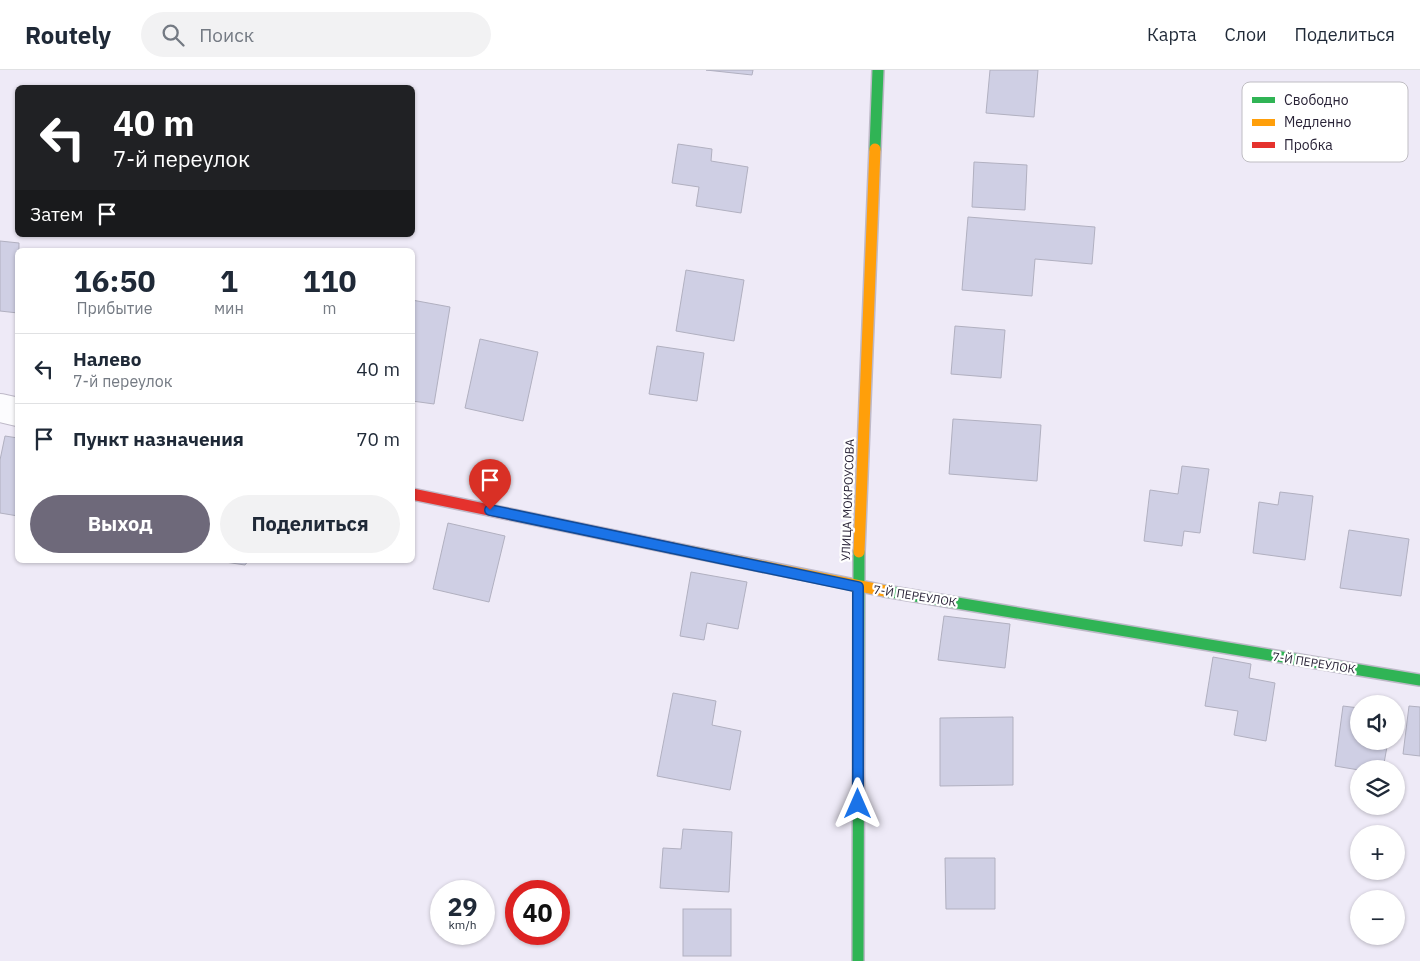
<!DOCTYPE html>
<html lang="ru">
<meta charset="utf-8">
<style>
body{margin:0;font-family:"IBM Plex Sans",sans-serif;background:#f2f2f3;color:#1f2937;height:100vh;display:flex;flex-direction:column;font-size:19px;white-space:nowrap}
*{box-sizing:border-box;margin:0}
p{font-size:16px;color:#747a83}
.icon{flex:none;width:28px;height:28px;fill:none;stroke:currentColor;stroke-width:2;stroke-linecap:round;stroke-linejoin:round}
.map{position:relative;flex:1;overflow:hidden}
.details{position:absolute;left:15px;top:178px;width:400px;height:315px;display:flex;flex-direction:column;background:#fff;border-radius:8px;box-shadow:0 1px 4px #0004}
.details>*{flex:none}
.guide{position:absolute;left:15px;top:15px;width:400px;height:152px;border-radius:8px;box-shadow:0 1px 4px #0004;background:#202124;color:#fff;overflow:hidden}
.buttons{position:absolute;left:1350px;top:625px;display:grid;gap:10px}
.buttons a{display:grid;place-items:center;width:55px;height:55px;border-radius:50%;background:#fff;box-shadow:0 1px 4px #0004;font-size:25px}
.speed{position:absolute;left:430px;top:810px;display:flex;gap:10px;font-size:25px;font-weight:700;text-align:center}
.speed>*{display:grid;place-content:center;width:65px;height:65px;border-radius:50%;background:#fff;box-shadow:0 1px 4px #0004;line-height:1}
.speed small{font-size:12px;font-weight:400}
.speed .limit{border:8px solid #d22;background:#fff;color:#111}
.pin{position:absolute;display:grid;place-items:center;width:42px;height:42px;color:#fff;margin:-51px -21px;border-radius:50% 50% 50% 0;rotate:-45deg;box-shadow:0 0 5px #0007}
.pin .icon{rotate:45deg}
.me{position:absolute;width:55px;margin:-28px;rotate:0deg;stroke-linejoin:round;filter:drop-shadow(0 0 4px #0008)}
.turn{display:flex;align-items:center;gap:18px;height:105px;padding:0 15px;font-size:22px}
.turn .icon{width:65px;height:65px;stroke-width:2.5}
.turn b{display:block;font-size:35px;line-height:42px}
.then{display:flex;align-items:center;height:48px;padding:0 15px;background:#0003;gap:10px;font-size:19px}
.eta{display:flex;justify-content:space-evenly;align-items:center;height:85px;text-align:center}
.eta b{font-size:30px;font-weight:700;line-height:35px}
.cta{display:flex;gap:10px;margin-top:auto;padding:10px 15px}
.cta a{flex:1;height:58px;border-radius:30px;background:#6e697a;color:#fff;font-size:20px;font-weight:700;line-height:58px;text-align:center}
.cta a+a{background:#f2f2f3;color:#1f2937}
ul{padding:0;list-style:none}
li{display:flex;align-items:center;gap:15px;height:70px;padding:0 15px;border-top:1px solid #e0e1e3}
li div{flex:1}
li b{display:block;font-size:19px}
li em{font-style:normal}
header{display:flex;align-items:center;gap:30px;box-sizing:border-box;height:70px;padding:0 25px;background:#fff;border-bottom:1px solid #e0e1e3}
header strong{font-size:24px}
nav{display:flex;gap:28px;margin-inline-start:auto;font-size:18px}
.search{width:350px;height:45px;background:#f2f2f3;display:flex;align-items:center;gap:12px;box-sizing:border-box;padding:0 18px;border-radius:28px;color:#747a83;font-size:19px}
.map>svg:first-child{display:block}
.building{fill:#cfcfe4;stroke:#b1b0c0}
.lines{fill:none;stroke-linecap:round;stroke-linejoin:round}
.street-casing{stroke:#beb9c8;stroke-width:30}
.fast-casing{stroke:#beb9c8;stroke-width:14}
.slow-casing{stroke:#beb9c8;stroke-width:14}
.jam-casing{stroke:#beb9c8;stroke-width:14}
.street{stroke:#fcfcfe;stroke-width:28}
.fast{stroke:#30b455;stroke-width:11}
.slow{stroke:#ff9f0a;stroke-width:11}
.jam{stroke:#e5322d;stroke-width:11}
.route-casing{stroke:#114b97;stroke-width:12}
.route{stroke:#1a73e8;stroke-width:9}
.labels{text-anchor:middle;stroke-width:4.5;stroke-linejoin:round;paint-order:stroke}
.street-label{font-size:12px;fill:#292337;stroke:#fff}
.key{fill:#fff;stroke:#bfbdc3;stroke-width:1}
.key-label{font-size:14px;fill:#292337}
</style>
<header>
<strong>Routely</strong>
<div class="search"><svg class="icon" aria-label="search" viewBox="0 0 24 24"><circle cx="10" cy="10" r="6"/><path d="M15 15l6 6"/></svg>Поиск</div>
<nav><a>Карта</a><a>Слои</a><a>Поделиться</a></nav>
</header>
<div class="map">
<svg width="1420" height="891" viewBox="0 0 1420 891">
<rect width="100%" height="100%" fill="#eeeaf7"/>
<g class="building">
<polygon points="706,0 753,0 752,5"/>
<polygon points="990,0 1038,0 1034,47 986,43"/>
<polygon points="678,74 712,79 711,91 748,97 741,143 696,136 699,117 672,113"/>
<polygon points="974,92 1027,95 1025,140 972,137"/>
<polygon points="968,147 1095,157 1092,194 1035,189 1032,226 962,220"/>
<polygon points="0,171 19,173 18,243 0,241"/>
<polygon points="686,200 744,210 734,271 676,261"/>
<polygon points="412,230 450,237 434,334 412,331"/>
<polygon points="955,256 1005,260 1001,308 951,304"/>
<polygon points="480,269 538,282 523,351 465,338"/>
<polygon points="657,276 704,283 697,331 649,324"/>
<polygon points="953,349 1041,355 1037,411 949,404"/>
<polygon points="5,366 18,368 18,446 0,443 0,390"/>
<polygon points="1182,396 1209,399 1200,463 1184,461 1182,476 1144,471 1150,420 1178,424"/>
<polygon points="1280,422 1313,426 1305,490 1253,483 1259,432 1278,435"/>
<polygon points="448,453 505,466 489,532 433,519"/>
<polygon points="1349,460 1409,469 1401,526 1340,518"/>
<polygon points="225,490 249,490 245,495 225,492"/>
<polygon points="691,502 747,512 738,559 707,553 704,570 680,566"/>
<polygon points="944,546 1010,554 1005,598 938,590"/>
<polygon points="1213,587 1251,594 1249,608 1275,613 1266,671 1234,665 1238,641 1205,636"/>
<polygon points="673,623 716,631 712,655 741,661 730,720 657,706"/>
<polygon points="1343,636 1359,638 1359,671 1388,671 1383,699 1359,700 1335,696"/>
<polygon points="1409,636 1420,637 1420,686 1403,684"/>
<polygon points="1013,647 1013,715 940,716 940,648"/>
<polygon points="683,759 732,762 729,822 660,818 663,778 681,779"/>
<polygon points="945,788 995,788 995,839 946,839"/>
<rect x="683" y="839" width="48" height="47"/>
</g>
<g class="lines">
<g class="street-casing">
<polyline id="street" points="0,338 18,342"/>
</g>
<g class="fast-casing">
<g id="fast">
<polyline points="875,79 878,0"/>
<polyline points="885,521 1420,610"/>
<polyline points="858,891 859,482"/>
</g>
</g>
<g class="slow-casing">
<g id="slow">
<polyline points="672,478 885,521"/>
<polyline points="859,482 875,79"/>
</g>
</g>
<g class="jam-casing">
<polyline id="jam" points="412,424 672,478"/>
</g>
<use href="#street" class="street"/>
<use href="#fast" class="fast"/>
<use href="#slow" class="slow"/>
<use href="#jam" class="jam"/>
</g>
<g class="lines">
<g class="route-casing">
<polyline id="route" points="490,440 858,517 858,734"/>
</g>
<use href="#route" class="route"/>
</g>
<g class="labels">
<g class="street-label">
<text transform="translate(848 430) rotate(-88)" y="4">УЛИЦА МОКРОУСОВА</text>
<text transform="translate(915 526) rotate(9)" y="4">7-Й ПЕРЕУЛОК</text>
<text transform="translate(1314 593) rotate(9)" y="4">7-Й ПЕРЕУЛОК</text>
</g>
</g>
<rect x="1242" y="12" width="166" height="80" rx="8" class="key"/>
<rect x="1252" y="27" width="23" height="6" fill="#30b455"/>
<rect x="1252" y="49" width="23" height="7" fill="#ff9f0a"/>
<rect x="1252" y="72" width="23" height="6" fill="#e5322d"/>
<g class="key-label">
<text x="1284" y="35">Свободно</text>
<text x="1284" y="57">Медленно</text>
<text x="1284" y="80">Пробка</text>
</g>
</svg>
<div class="buttons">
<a><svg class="icon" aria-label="sound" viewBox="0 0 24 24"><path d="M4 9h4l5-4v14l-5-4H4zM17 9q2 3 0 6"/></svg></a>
<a><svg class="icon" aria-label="layers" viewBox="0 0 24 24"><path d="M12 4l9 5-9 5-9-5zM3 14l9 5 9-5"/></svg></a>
<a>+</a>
<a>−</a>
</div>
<div class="speed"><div>29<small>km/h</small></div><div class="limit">40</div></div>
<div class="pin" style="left:490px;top:440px;background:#d93025"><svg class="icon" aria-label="arrive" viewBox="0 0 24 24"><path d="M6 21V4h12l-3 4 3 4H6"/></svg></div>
<svg class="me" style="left:858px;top:734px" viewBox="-20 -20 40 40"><path d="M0-17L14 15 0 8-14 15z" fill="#1a73e8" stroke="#fff" stroke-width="4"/></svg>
<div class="guide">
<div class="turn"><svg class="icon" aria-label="left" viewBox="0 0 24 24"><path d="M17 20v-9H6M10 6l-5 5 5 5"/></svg><div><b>40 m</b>7-й переулок</div></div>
<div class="then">Затем<svg class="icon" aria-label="arrive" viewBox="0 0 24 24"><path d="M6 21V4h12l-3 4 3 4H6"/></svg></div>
</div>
<section class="details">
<div class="eta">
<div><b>16:50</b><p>Прибытие</p></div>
<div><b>1</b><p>мин</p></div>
<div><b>110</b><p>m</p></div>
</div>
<ul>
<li><svg class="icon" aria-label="left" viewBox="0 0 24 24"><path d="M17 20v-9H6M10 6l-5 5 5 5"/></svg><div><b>Налево</b><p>7-й переулок</p></div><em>40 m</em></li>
<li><svg class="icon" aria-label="arrive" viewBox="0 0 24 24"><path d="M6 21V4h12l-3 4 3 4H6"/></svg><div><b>Пункт назначения</b></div><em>70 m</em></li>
</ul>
<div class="cta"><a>Выход</a><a>Поделиться</a></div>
</section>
</div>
